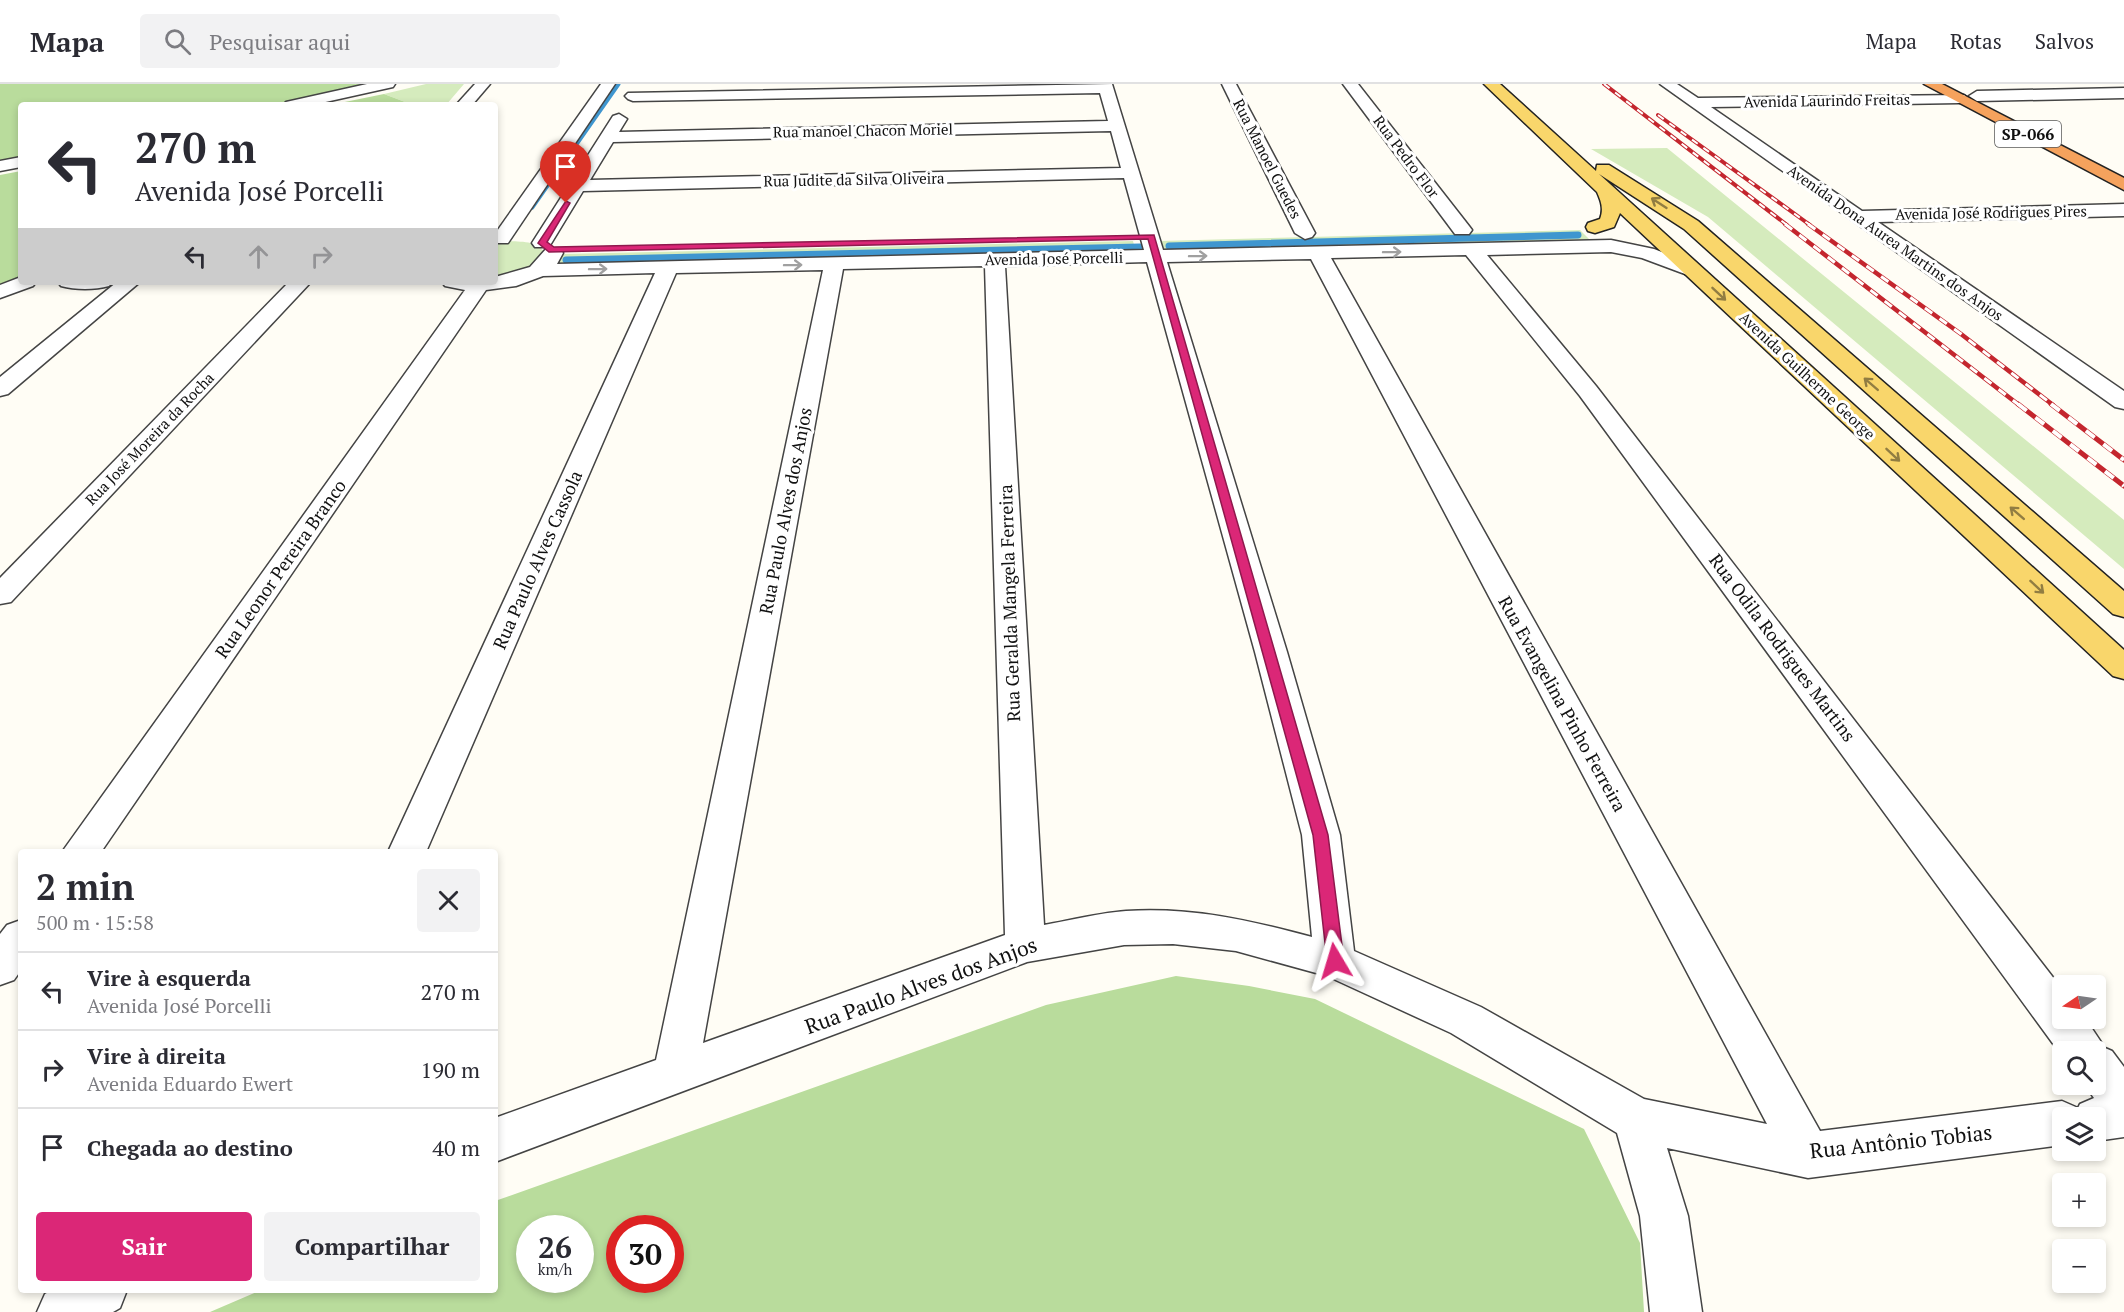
<!DOCTYPE html>
<html lang="pt">
<meta charset="utf-8">
<style>
body{margin:0;font-family:"PT Serif",serif;background:#f2f2f3;color:#2b2b33;height:100vh;display:flex;flex-direction:column;font-size:22px;white-space:nowrap}
*{box-sizing:border-box;margin:0}
p{font-size:20px;color:#7c7c81}
.icon{flex:none;width:33px;height:33px;fill:none;stroke:currentColor;stroke-width:2;stroke-linecap:round;stroke-linejoin:round}
.map{position:relative;flex:1;overflow:hidden}
.sheet{position:absolute;left:18px;top:765px;width:480px;height:444px;display:flex;flex-direction:column;background:#fff;border-radius:6px;box-shadow:0 3px 9px #0003}
.sheet>*{flex:none}
.banner{position:absolute;left:18px;top:18px;width:480px;height:183px;border-radius:6px;box-shadow:0 3px 9px #0003;background:#fff;color:#2b2b33;overflow:hidden}
.needle{width:39px;rotate:257deg}
.fabs{position:absolute;left:2052px;top:891px;display:grid;gap:12px}
.fabs a{display:grid;place-items:center;width:54px;height:54px;border-radius:6px;background:#fff;box-shadow:0 3px 9px #0003;font-size:30px}
.speed{position:absolute;left:516px;top:1131px;display:flex;gap:12px;font-size:30px;font-weight:700;text-align:center}
.speed>*{display:grid;place-content:center;width:78px;height:78px;border-radius:50%;background:#fff;box-shadow:0 3px 9px #0003;line-height:1}
.speed small{font-size:15px;font-weight:400}
.speed .limit{border:9px solid #d22;background:#fff;color:#111}
.pin{position:absolute;display:grid;place-items:center;width:51px;height:51px;color:#fff;margin:-62px -26px;border-radius:50% 50% 50% 0;rotate:-45deg;box-shadow:0 0 6px #0007}
.pin .icon{rotate:45deg}
.me{position:absolute;width:66px;margin:-33px;rotate:353deg;stroke-linejoin:round;filter:drop-shadow(0 0 4px #0008)}
.turn{display:flex;align-items:center;gap:21px;height:126px;padding:0 18px;font-size:27px}
.turn .icon{width:78px;height:78px;stroke-width:2.5}
.turn b{display:block;font-size:42px;line-height:51px}
.lanes{display:flex;align-items:center;height:57px;padding:0 18px;background:#0003;justify-content:center;gap:30px;direction:ltr}
.lanes .off{opacity:.35}
.round{display:grid;place-items:center;flex:none;width:63px;height:63px;border-radius:6px;background:#f2f2f3}
.overview{display:flex;align-items:center;justify-content:space-between;height:102px;padding:0 18px}
h1{font-size:36px;font-weight:700;line-height:45px}
.button{display:flex;gap:12px;margin-top:auto;padding:12px 18px}
.button a{flex:1;height:69px;border-radius:6px;background:#db2777;color:#fff;font-size:24px;font-weight:700;line-height:69px;text-align:center}
.button a+a{background:#f2f2f3;color:#2b2b33}
ul{padding:0;list-style:none}
li{display:flex;align-items:center;gap:18px;height:78px;padding:0 18px;border-top:2px solid #e1e1e2}
li div{flex:1}
li b{display:block;font-size:22px}
li em{font-style:normal}
header{display:flex;align-items:center;gap:36px;box-sizing:border-box;height:84px;padding:0 30px;background:#fff;border-bottom:2px solid #e1e1e2}
header strong{font-size:28px}
nav{display:flex;gap:33px;margin-inline-start:auto;font-size:21px}
.search{width:420px;height:54px;background:#f2f2f3;display:flex;align-items:center;gap:15px;box-sizing:border-box;padding:0 21px;border-radius:6px;color:#7c7c81;font-size:22px}
.map>svg:first-child{display:block}
.green{fill:#d5ebbd}
.forest{fill:#b9dc9c;fill-rule:evenodd}
.lines{fill:none;stroke-linecap:round;stroke-linejoin:round}
.stream-far1{stroke:#3f96cf;stroke-width:5}
.stream{stroke:#3f96cf;stroke-width:7}
.minor-casing{stroke:#444;stroke-width:3}
.major-casing{stroke:#222;stroke-width:3}
.highway-casing{stroke:#222;stroke-width:3}
.minor{fill:#fff;fill-rule:evenodd}
.major{fill:#f9d66b;fill-rule:evenodd}
.highway{fill:#f5a25d;fill-rule:evenodd}
.rail-far2-casing{stroke:#c4262e;stroke-width:4}
.rail-far1-casing{stroke:#c4262e;stroke-width:4.5}
.rail-casing{stroke:#c4262e;stroke-width:5}
.rail-far2{stroke:#fff;stroke-width:2;stroke-dasharray:7;stroke-linecap:butt}
.rail-far1{stroke:#fff;stroke-width:3;stroke-dasharray:9;stroke-linecap:butt}
.rail{stroke:#fff;stroke-width:4;stroke-dasharray:11;stroke-linecap:butt}
.oneway{stroke:#917d42}
.oneway2{stroke:#a0a0a0}
.route{fill:#db2777;stroke:#8e194d;stroke-width:1.5}
.labels{text-anchor:middle;stroke-width:6;stroke-linejoin:round;paint-order:stroke}
.far-street-label{font-size:15px;fill:#111;stroke:#fff}
.shield{fill:#fff;stroke:#585858;stroke-width:1.5}
.shield-label{font-size:16px;font-weight:bold;fill:#111}
.street-label{font-size:18px;fill:#111;stroke:#fff}
.near-street-label{font-size:21px;fill:#111;stroke:#fff}
</style>
<header>
<strong>Mapa</strong>
<div class="search"><svg class="icon" aria-label="search" viewBox="0 0 24 24"><circle cx="10" cy="10" r="6"/><path d="M15 15l6 6"/></svg>Pesquisar aqui</div>
<nav><a>Mapa</a><a>Rotas</a><a>Salvos</a></nav>
</header>
<div class="map">
<svg width="2124" height="1228" viewBox="0 0 2124 1228">
<rect width="100%" height="100%" fill="#fffdf5"/>
<g class="green">
<polygon points="426,0 464,0 446,21 413,21 384,10"/>
<polygon points="1667,64 2124,436 2124,485 1708,133 1591,65"/>
<polygon points="1580,146 1594,160 1164,170 1160,157"/>
<path d="M510 157C523 158 541 157 545 171L534 184 495 196V158Z"/>
<polygon points="1133,157 1136,169 555,182 563,170"/>
</g>
<g class="forest">
<polygon points="0,0 368,0 271,21 21,21 21,75 0,79"/>
<polygon points="384,10 413,21 330,21"/>
<polygon points="21,87 21,196 0,204 0,91"/>
<path d="M1176 892 1249 902 1315 915 1584 1045 1640 1159 1644 1228H210L261 1206H495V1117L1046 921ZM580 1144V1196H530V1144ZM620 1144H670V1196H620Z"/>
</g>
<g class="lines">
<polyline class="stream-far1" points="532,123 618,0"/>
<g class="stream">
<polyline points="1169,162 1578,151"/>
<polyline points="566,176 1140,163"/>
</g>
<g class="minor-casing">
<g id="minor">
<polygon points="367,0 395,0 393,3 312,21 283,21 286,18"/>
<polygon points="475,0 490,0 472,21 456,21"/>
<polygon points="601,0 615,0 508,159 495,159 495,150"/>
<path d="M1112 0 1163 166 1611 156 1654 165 1700 183 1703 187 1700 191 1693 193 1642 174 1611 168 1487 171 1596 302 2062 905V934H2085L2105 964 2112 967 2124 983V1053L2096 1057V1034H2062V1061L1808 1094 1667 1064 1688 1132 1702 1228H1650L1640 1132 1617 1049 1451 949 1327 892 1236 867 1173 860 1124 861 1027 878 495 1078V1034L656 976 823 186 676 189 426 768H388L655 189 543 192 516 202 486 206 101 768H62L465 206 445 202 442 198H495V193L530 183 546 165H560L563 169 557 180 1144 166 1124 94 583 107 549 163H535L532 159 613 32 619 30 627 35 619 48 1108 37 1100 9 633 17 628 15 625 12 628 9ZM1111 47 1121 84 590 96 613 58ZM1466 171 1580 312 2062 972V968H2096V1000H2084L2094 1014 2080 1020 2078 1024 2062 1017 1820 1047 1331 174ZM1311 175 1767 1040 1644 1015 1481 923 1354 867 1340 751 1287 568 1167 178ZM1147 178 1255 568 1302 751 1312 853C1248 836 1193 823 1126 827 1099 829 1071 836 1044 841L1005 182ZM985 182 1005 851 703 959 843 185Z"/>
<polygon points="1222,0 1236,0 1315,149 1312,153 1305,155 1295,149"/>
<polygon points="1343,0 1358,0 1469,142 1472,146 1469,150 1455,150"/>
<polygon points="1660,0 1677,0 1698,14 1964,11 1967,14 1964,17 1959,19 1711,23 1862,127 2124,120 2124,132 1878,138 2124,307 2124,325 2115,323"/>
<polygon points="2124,4 2124,14 1977,17 1969,12 1977,7"/>
<polygon points="21,73 21,83 0,87 0,77"/>
<polygon points="21,193 21,198 36,198 33,202 0,214 0,201"/>
<path d="M58 198H112L109 202C95 206 75 206 61 202Z"/>
<polygon points="117,198 140,198 8,310 0,312 0,293"/>
<polygon points="289,198 311,198 11,518 0,520 0,494"/>
<polygon points="21,836 21,886 14,896 0,901 0,850 7,841"/>
<polygon points="52,1206 127,1206 120,1224 113,1228 37,1228 45,1210"/>
</g>
</g>
<g class="major-casing">
<path id="major" d="M1484 0H1500L1596 87 1597 81H1609L1698 137 2124 507V533L2113 530 1684 145 1599 90 2124 566V595L2113 592 1620 129 1614 143 1595 149 1588 147 1586 143 1588 139 1600 135C1604 125 1601 117 1597 108Z"/>
</g>
<g class="highway-casing">
<polygon id="highway" points="1924,0 1942,0 2124,94 2124,106"/>
</g>
<use href="#minor" class="minor"/>
<use href="#major" class="major"/>
<use href="#highway" class="highway"/>
<g class="rail-far2-casing">
<g id="rail-far2">
<polyline points="1604,0 1787,141"/>
<polyline points="1658,31 1810,141"/>
</g>
</g>
<g class="rail-far1-casing">
<g id="rail-far1">
<polyline points="1785,140 2019,321"/>
<polyline points="1808,140 1961,250 2053,321"/>
</g>
</g>
<g class="rail-casing">
<g id="rail">
<polyline points="2018,320 2124,402"/>
<polyline points="2051,320 2124,376"/>
</g>
</g>
<use href="#rail-far2" class="rail-far2"/>
<use href="#rail-far1" class="rail-far1"/>
<use href="#rail" class="rail"/>
</g>
<defs><path id="oneway-shaft" d="M-6 0H5M1.5-3L5.5 0L1.5 3" fill="none" stroke-width="1.6" stroke-linecap="round" stroke-linejoin="round" transform="scale(1.5)"/></defs>
<g class="oneway">
<use href="#oneway-shaft" transform="translate(1659 119) rotate(-147)"/>
<use href="#oneway-shaft" transform="translate(1719 210) rotate(43)"/>
<use href="#oneway-shaft" transform="translate(1871 300) rotate(-139)"/>
<use href="#oneway-shaft" transform="translate(1893 371) rotate(43)"/>
<use href="#oneway-shaft" transform="translate(2017 429) rotate(-139)"/>
<use href="#oneway-shaft" transform="translate(2037 503) rotate(43)"/>
</g>
<g class="oneway2">
<use href="#oneway-shaft" transform="translate(1392 168) rotate(-1)"/>
<use href="#oneway-shaft" transform="translate(1198 172) rotate(-1)"/>
<use href="#oneway-shaft" transform="translate(793 181) rotate(-1)"/>
<use href="#oneway-shaft" transform="translate(598 185) rotate(-1)"/>
</g>
<polygon class="route" points="566,117 570,119 547,158 554,163 1154,151 1328,751 1344,877 1341,882 1335,885 1329,882 1327,877 1313,751 1148,155 549,168 538,159"/>
<g class="labels">
<g class="far-street-label">
<text transform="translate(1827 17) rotate(-1)" y="5">Avenida Laurindo Freitas</text>
<text transform="translate(863 47) rotate(-1)" y="5">Rua manoel Chacon Moriel</text>
<text transform="translate(1406 73) rotate(53)" y="5">Rua Pedro Flor</text>
<text transform="translate(1267 75) rotate(63)" y="5">Rua Manoel Guedes</text>
<text transform="translate(854 96) rotate(-1)" y="5">Rua Judite da Silva Oliveira</text>
<text transform="translate(1991 129) rotate(-1)" y="5">Avenida José Rodrigues Pires</text>
<text transform="translate(1895 159) rotate(35)" y="5">Avenida Dona Aurea Martins dos Anjos</text>
<text transform="translate(1054 175) rotate(-1)" y="5">Avenida José Porcelli</text>
<text transform="translate(1807 292) rotate(43)" y="5">Avenida Guilherme George</text>
<text transform="translate(150 355) rotate(-46)" y="5">Rua José Moreira da Rocha</text>
</g>
<rect class="shield" x="1995" y="37" width="66" height="26" rx="4.5"/>
<g class="shield-label">
<text x="2028" y="56">SP-066</text>
</g>
<g class="street-label">
<text transform="translate(786 427) rotate(-79)" y="6">Rua Paulo Alves dos Anjos</text>
<text transform="translate(538 476) rotate(-66)" y="6">Rua Paulo Alves Cassola</text>
<text transform="translate(281 485) rotate(-55)" y="6">Rua Leonor Pereira Branco</text>
<text transform="translate(1010 519) rotate(-92)" y="6">Rua Geralda Mangela Ferreira</text>
<text transform="translate(1782 564) rotate(53)" y="6">Rua Odila Rodrigues Martins</text>
<text transform="translate(1562 620) rotate(61)" y="6">Rua Evangelina Pinho Ferreira</text>
</g>
<g class="near-street-label">
<text transform="translate(921 902) rotate(-20)" y="7">Rua Paulo Alves dos Anjos</text>
<text transform="translate(1901 1058) rotate(-6)" y="7">Rua Antônio Tobias</text>
</g>
</g>
</svg>
<div class="fabs">
<a><svg class="needle" viewBox="-14 -14 28 28"><path d="M0-13l5 13h-10z" fill="#e53935"/><path d="M0 13l5-13h-10z" fill="#7c7c81"/></svg></a>
<a><svg class="icon" aria-label="search" viewBox="0 0 24 24"><circle cx="10" cy="10" r="6"/><path d="M15 15l6 6"/></svg></a>
<a><svg class="icon" aria-label="layers" viewBox="0 0 24 24"><path d="M12 4l9 5-9 5-9-5zM3 14l9 5 9-5"/></svg></a>
<a>+</a>
<a>−</a>
</div>
<div class="speed"><div>26<small>km/h</small></div><div class="limit">30</div></div>
<div class="pin" style="left:566px;top:119px;background:#d93025"><svg class="icon" aria-label="arrive" viewBox="0 0 24 24"><path d="M6 21V4h12l-3 4 3 4H6"/></svg></div>
<svg class="me" style="left:1335px;top:877px" viewBox="-20 -20 40 40"><path d="M0-17L14 15 0 8-14 15z" fill="#db2777" stroke="#fff" stroke-width="4"/></svg>
<div class="banner">
<div class="turn"><svg class="icon" aria-label="left" viewBox="0 0 24 24"><path d="M17 20v-9H6M10 6l-5 5 5 5"/></svg><div><b>270 m</b>Avenida José Porcelli</div></div>
<div class="lanes"><svg class="icon" aria-label="left" viewBox="0 0 24 24"><path d="M17 20v-9H6M10 6l-5 5 5 5"/></svg><svg class="icon off" aria-label="ahead" viewBox="0 0 24 24"><path d="M12 20V5M6 11l6-6 6 6"/></svg><svg class="icon off" aria-label="right" viewBox="0 0 24 24"><path d="M7 20v-9h11M14 6l5 5-5 5"/></svg></div>
</div>
<section class="sheet">
<div class="overview"><div><h1>2 min</h1><p>500 m · 15:58</p></div><a class="round"><svg class="icon" aria-label="close" viewBox="0 0 24 24"><path d="M6 6l12 12M18 6L6 18"/></svg></a></div>
<ul>
<li><svg class="icon" aria-label="left" viewBox="0 0 24 24"><path d="M17 20v-9H6M10 6l-5 5 5 5"/></svg><div><b>Vire à esquerda</b><p>Avenida José Porcelli</p></div><em>270 m</em></li>
<li><svg class="icon" aria-label="right" viewBox="0 0 24 24"><path d="M7 20v-9h11M14 6l5 5-5 5"/></svg><div><b>Vire à direita</b><p>Avenida Eduardo Ewert</p></div><em>190 m</em></li>
<li><svg class="icon" aria-label="arrive" viewBox="0 0 24 24"><path d="M6 21V4h12l-3 4 3 4H6"/></svg><div><b>Chegada ao destino</b></div><em>40 m</em></li>
</ul>
<div class="button"><a>Sair</a><a>Compartilhar</a></div>
</section>
</div>
